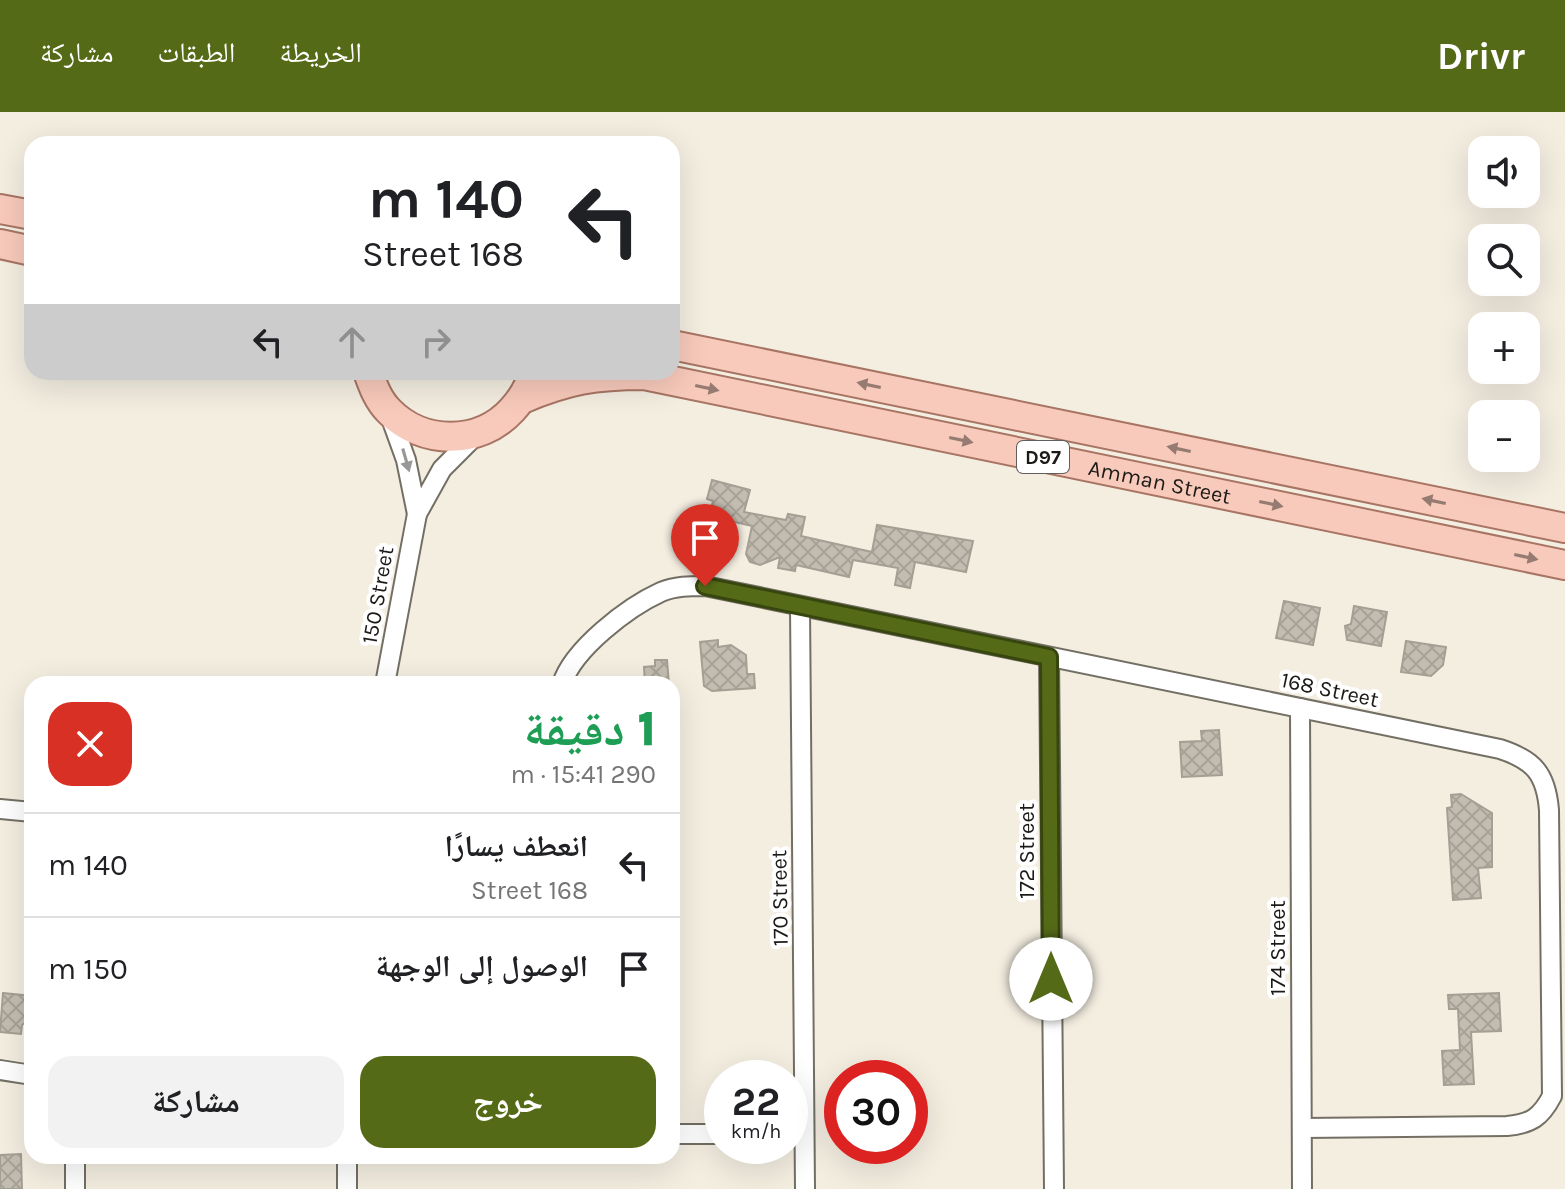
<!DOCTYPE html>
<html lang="ar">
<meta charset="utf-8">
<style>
body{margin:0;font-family:Karla,"Noto Naskh Arabic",sans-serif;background:#f2f2f2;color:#202124;direction:rtl;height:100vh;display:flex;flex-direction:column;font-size:30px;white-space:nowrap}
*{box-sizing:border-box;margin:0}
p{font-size:26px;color:#757577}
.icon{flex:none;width:44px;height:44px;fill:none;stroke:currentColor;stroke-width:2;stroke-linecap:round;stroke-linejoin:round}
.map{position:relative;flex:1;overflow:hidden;direction:ltr}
.drawer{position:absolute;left:24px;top:564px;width:656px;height:488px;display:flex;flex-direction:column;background:#fff;border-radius:24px;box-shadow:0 8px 32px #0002;direction:rtl}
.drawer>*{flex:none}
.banner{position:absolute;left:24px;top:24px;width:656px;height:244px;border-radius:24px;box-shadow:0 8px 32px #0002;direction:rtl;background:#fff;color:#202124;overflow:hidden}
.tools{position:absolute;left:1468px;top:24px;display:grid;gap:16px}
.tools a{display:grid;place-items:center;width:72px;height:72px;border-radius:16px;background:#fff;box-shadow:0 8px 32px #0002;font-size:40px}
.speed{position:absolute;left:704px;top:948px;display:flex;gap:16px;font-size:40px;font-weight:700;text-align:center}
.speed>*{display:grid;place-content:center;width:104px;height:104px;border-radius:50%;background:#fff;box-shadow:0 8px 32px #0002;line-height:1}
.speed small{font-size:20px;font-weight:400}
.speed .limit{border:12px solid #d22;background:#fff;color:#111}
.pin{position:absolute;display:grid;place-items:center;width:68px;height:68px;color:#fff;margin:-82px -34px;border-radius:50% 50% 50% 0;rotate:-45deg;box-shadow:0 0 8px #0007}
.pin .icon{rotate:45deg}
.me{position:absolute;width:88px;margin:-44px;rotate:0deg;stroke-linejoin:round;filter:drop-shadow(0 0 6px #0008)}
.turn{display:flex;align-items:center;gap:28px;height:168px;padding:0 24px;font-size:36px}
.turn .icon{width:104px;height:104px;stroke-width:2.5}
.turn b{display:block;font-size:56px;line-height:68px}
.lanes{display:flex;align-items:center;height:76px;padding:0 24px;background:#0003;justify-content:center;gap:40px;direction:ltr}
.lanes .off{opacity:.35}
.round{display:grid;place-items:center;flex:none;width:84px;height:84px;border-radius:24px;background:#f2f2f2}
.overview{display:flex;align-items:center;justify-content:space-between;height:136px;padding:0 24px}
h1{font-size:48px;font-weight:800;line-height:60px;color:#1e9e55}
.primary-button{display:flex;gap:16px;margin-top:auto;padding:16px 24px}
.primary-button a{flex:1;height:92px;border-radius:24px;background:#556a17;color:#fff;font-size:32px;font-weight:800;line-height:92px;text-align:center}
.primary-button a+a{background:#f2f2f2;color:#202124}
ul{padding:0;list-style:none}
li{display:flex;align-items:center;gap:24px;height:104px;padding:0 24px;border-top:2px solid #e0e0e0}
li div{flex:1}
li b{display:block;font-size:30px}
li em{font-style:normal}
header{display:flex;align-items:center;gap:48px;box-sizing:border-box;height:112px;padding:0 40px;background:#556a17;color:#fff}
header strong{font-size:38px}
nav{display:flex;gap:44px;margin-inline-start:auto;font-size:28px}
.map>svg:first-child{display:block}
.building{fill:url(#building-cross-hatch);stroke:#a49f93;stroke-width:2}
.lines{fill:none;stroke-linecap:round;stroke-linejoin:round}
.minor-casing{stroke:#746f64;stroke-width:22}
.primary-casing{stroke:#a87564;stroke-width:32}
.minor{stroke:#fff;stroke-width:18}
.primary{stroke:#f8cabb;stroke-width:28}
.oneway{fill:#957b71}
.oneway2{fill:#999896}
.route-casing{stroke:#37450f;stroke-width:20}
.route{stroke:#556a17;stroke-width:14}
.labels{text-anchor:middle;stroke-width:8;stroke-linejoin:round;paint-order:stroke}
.shield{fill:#fff;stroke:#605f5c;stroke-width:2}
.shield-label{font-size:20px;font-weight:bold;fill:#1c1a16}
.street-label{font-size:22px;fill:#1c1a16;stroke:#fff}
</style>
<header>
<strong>Drivr</strong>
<nav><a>الخريطة</a><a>الطبقات</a><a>مشاركة</a></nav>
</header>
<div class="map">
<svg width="1565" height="1077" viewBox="0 0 1565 1077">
<defs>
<pattern id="building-cross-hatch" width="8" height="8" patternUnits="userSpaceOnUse" patternTransform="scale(2)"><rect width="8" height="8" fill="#c3bdb1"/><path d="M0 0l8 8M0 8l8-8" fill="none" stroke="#a7a298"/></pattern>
</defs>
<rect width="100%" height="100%" fill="#f4eee1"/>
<g class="building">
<polygon points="712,368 750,378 744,400 786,408 788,402 805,405 801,424 872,440 877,413 973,429 966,460 915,450 910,476 895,473 898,456 853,448 849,465 796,453 795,459 778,456 780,445 760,453 750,450 746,442 752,414 709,404 713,389 707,387"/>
<polygon points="1284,489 1320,496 1313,533 1276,526"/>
<polygon points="1354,494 1387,500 1381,534 1347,528 1345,514 1351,512"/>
<polygon points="718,528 718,535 731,533 746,543 747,562 754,562 755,576 712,579 704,574 700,530"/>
<polygon points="1406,529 1446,535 1443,553 1431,564 1401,560"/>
<polygon points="655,548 667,548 669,572 645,572 644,555 655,554"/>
<polygon points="1219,618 1222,663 1182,665 1180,630 1202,629 1201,619"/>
<polygon points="1461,682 1492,701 1492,755 1478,756 1481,786 1453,788 1447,696 1452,695 1451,683"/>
<polygon points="3,881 32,884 32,905 22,913 21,922 0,920"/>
<polygon points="1499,881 1501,919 1471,920 1474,972 1444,973 1442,939 1460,938 1458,897 1449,897 1448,883"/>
<polygon points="21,1042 22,1077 0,1077 0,1043"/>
</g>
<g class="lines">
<g class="minor-casing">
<g id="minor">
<polyline points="389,301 406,348 417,402"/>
<polyline points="800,495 805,1077"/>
<polyline points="1049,545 1054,1077"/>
<polyline points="385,572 417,402 442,357 476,323"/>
<path d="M562 572C573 537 628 495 661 480 675 474 690 474 705 474L1500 637C1534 648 1546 662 1549 698L1552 984C1541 1005 1531 1012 1507 1014L1302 1016"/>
<polyline points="1300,596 1302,1077"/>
<polyline points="0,697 32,700"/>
<polyline points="0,958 32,963"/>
<polyline points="672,1022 722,1022"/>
<polyline points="75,1044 75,1077"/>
<polyline points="347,1077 347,1044"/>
</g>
</g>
<g class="primary-casing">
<g id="primary">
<polyline points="0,97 32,103"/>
<polyline points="0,132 32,139"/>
<polyline points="672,233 1565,416"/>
<path d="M368 260C373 274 378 288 389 299 422 333 479 334 512 298 522 287 530 275 533 260"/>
<path id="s1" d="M522 287C567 268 595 263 644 263L1565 453"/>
</g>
</g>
<use href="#minor" class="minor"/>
<use href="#primary" class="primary"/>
</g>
<defs><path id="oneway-solid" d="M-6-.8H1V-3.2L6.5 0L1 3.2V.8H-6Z" transform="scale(2)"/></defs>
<g class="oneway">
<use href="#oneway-solid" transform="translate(869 273) rotate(-168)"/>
<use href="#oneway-solid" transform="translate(707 276) rotate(12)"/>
<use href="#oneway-solid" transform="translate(961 328) rotate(12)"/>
<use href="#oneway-solid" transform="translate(1179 337) rotate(-168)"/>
<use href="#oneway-solid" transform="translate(1434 389) rotate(-168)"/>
<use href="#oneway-solid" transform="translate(1271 392) rotate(12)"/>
<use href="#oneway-solid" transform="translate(1526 445) rotate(12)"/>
</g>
<use class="oneway2" href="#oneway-solid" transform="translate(406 348) rotate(74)"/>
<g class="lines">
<g class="route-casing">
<polyline id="route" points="705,474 1049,545 1051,867"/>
</g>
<use href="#route" class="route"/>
</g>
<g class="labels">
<rect class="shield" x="1017" y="329" width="52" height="32" rx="6"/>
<g class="shield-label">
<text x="1043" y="352">D97</text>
</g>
<g class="street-label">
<text dy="8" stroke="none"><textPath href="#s1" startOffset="652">Amman Street</textPath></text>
<text transform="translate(377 483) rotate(-80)" y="8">150 Street</text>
<text transform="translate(1330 577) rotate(12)" y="8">168 Street</text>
<text transform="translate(1026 739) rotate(-90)" y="8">172 Street</text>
<text transform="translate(779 786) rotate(-91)" y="8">170 Street</text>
<text transform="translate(1277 836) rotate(-90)" y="8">174 Street</text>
</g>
</g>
</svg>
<div class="tools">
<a><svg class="icon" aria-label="sound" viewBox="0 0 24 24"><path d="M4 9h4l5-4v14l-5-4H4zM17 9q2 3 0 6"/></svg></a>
<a><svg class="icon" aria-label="search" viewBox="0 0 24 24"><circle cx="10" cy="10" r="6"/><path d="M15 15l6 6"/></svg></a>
<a>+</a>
<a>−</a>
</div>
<div class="speed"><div>22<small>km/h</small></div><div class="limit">30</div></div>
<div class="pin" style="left:705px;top:474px;background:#d93025"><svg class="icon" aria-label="arrive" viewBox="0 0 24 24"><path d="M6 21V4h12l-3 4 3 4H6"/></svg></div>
<svg class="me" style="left:1051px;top:867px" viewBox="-20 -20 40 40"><circle r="19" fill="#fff"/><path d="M0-13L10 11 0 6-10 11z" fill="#556a17"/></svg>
<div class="banner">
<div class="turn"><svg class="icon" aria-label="left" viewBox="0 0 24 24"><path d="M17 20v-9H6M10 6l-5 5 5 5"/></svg><div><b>140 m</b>168 Street</div></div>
<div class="lanes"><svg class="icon" aria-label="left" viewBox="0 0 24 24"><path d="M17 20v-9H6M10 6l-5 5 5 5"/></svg><svg class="icon off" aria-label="ahead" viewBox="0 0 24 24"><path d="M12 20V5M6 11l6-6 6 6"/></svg><svg class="icon off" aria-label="right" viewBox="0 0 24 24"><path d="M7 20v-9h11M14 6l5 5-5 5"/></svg></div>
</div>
<section class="drawer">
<div class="overview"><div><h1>1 دقيقة</h1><p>290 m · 15:41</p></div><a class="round" style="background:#d93025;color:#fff"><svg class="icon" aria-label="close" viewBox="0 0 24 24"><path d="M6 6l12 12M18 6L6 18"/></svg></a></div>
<ul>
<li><svg class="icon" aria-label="left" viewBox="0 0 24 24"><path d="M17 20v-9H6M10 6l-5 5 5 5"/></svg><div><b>انعطف يسارًا</b><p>168 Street</p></div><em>140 m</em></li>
<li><svg class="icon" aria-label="arrive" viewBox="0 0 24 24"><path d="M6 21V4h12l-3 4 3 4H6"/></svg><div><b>الوصول إلى الوجهة</b></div><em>150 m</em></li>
</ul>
<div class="primary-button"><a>خروج</a><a>مشاركة</a></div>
</section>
</div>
